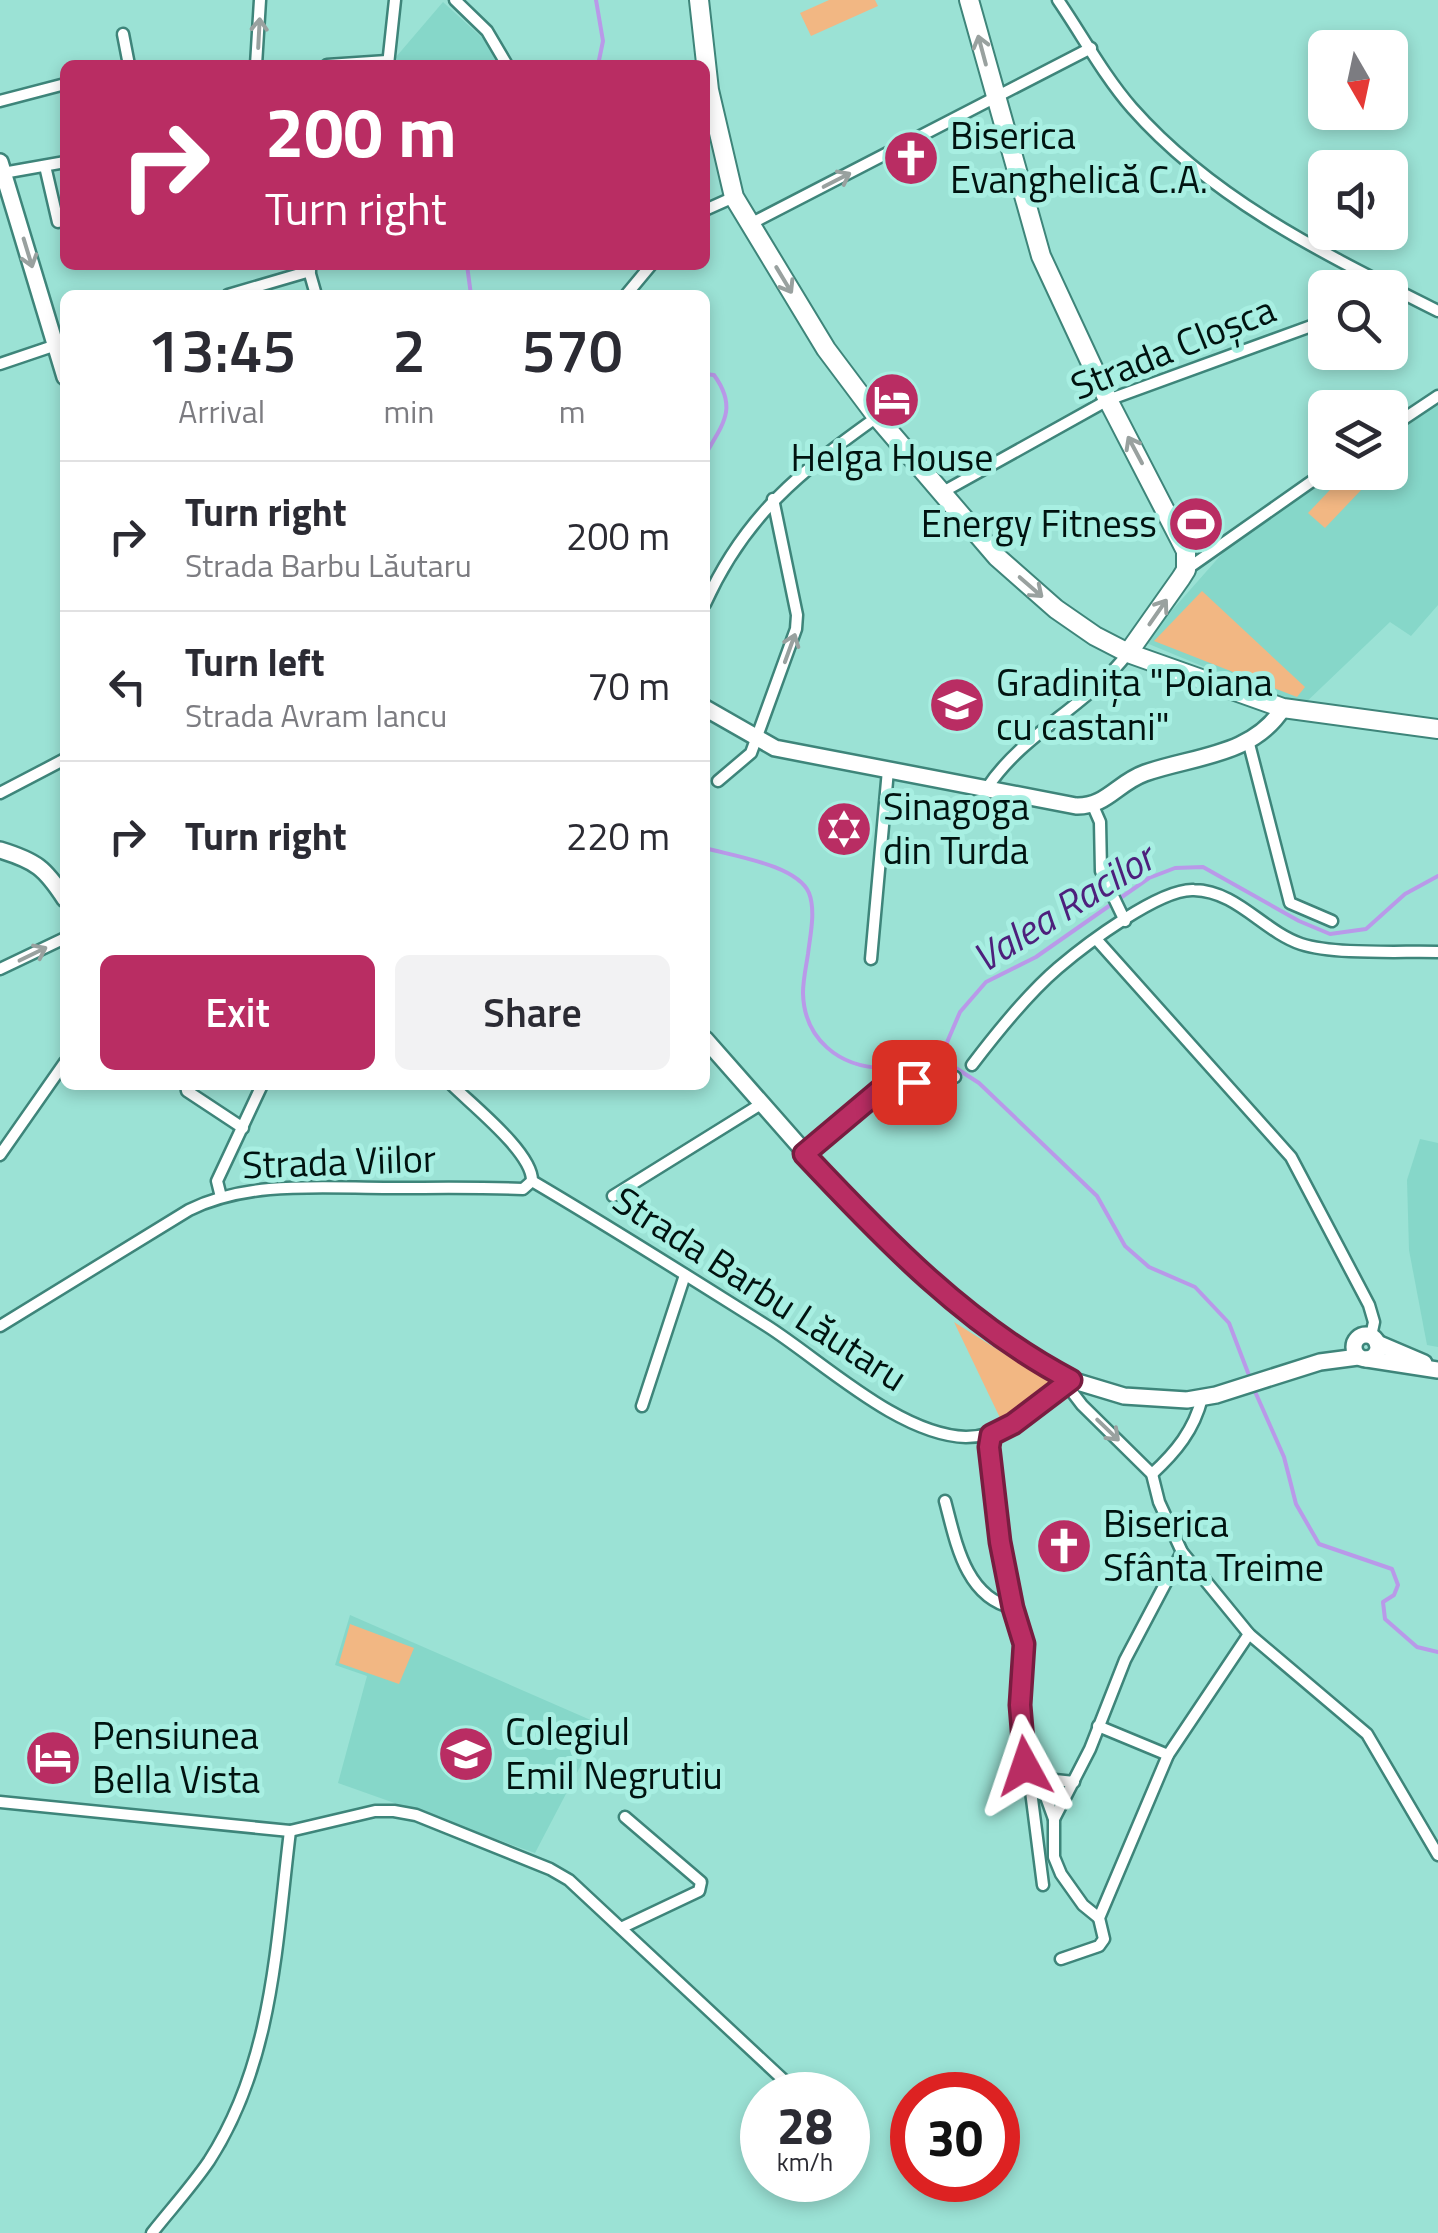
<!DOCTYPE html>
<meta charset="utf-8">
<style>
body{margin:0;font-family:"Titillium Web",sans-serif;background:#f2f2f3;color:#2b2b33;height:100vh;display:flex;flex-direction:column;font-size:38px;white-space:nowrap}
*{box-sizing:border-box;margin:0}
p{font-size:32px;color:#7c7c81}
.icon{flex:none;width:55px;height:55px;fill:none;stroke:currentColor;stroke-width:2;stroke-linecap:round;stroke-linejoin:round}
.map{position:relative;flex:1;overflow:hidden}
.panel{position:absolute;left:60px;top:290px;width:650px;height:800px;display:flex;flex-direction:column;background:#fff;border-radius:15px;box-shadow:0 5px 15px #0003}
.panel>*{flex:none}
.guide{position:absolute;left:60px;top:60px;width:650px;height:210px;border-radius:15px;box-shadow:0 5px 15px #0003;background:#b92d63;color:#fff;overflow:hidden}
.needle{width:65px;rotate:171deg}
.tools{position:absolute;left:1308px;top:30px;display:grid;gap:20px}
.tools a{display:grid;place-items:center;width:100px;height:100px;border-radius:15px;background:#fff;box-shadow:0 5px 15px #0003;font-size:50px}
.speed{position:absolute;left:740px;top:2072px;display:flex;gap:20px;font-size:50px;font-weight:700;text-align:center}
.speed>*{display:grid;place-content:center;width:130px;height:130px;border-radius:50%;background:#fff;box-shadow:0 5px 15px #0003;line-height:1}
.speed small{font-size:25px;font-weight:400}
.speed .limit{border:15px solid #d22;background:#fff;color:#111}
.pin{position:absolute;display:grid;place-items:center;width:85px;height:85px;color:#fff;margin:-42px;border-radius:20px;box-shadow:0 5px 15px #0006}
.me{position:absolute;width:110px;margin:-55px;rotate:355deg;stroke-linejoin:round;filter:drop-shadow(0 0 8px #0008)}
.turn{display:flex;align-items:center;gap:35px;height:210px;padding:0 40px;font-size:45px}
.turn .icon{width:130px;height:130px;stroke-width:2.5}
.turn b{display:block;font-size:70px;line-height:85px}
.eta{display:flex;justify-content:space-evenly;align-items:center;height:170px;text-align:center}
.eta b{font-size:60px;font-weight:600;line-height:70px}
.button{display:flex;gap:20px;margin-top:auto;padding:20px 40px}
.button a{flex:1;height:115px;border-radius:15px;background:#b92d63;color:#fff;font-size:40px;font-weight:600;line-height:115px;text-align:center}
.button a+a{background:#f2f2f3;color:#2b2b33}
ul{padding:0;list-style:none}
li{display:flex;align-items:center;gap:30px;height:150px;padding:0 40px;border-top:2px solid #e1e1e2}
li div{flex:1}
li b{display:block;font-size:38px}
li em{font-style:normal}
.map>svg:first-child{display:block}
.built{fill:#86d7c9}
.green{fill:#f2b783}
.lines{fill:none;stroke-linecap:round;stroke-linejoin:round}
.stream{stroke:#b999e9;stroke-width:4}
.street-casing{stroke:#3e857a;stroke-width:15}
.secondary-casing{stroke:#3e857a;stroke-width:20}
.primary-casing{stroke:#3e857a;stroke-width:22}
.street{stroke:#fff;stroke-width:10}
.secondary{stroke:#fff;stroke-width:15}
.primary{stroke:#fff;stroke-width:18}
.oneway{stroke:#99a19f}
.route-casing{stroke:#781d40;stroke-width:25}
.route{stroke:#b92d63;stroke-width:18}
.labels{text-anchor:middle;stroke-width:10;stroke-linejoin:round;paint-order:stroke}
.poi-label{font-size:38px;fill:#001310;stroke:#a8efe2;text-anchor:start}
.street-label{font-size:38px;fill:#001310;stroke:#a8efe2}
.water-label{font-size:40px;font-style:italic;fill:#4d207c;stroke:#a8efe2}
</style>
<div class="map">
<svg width="1438" height="2233" viewBox="0 0 1438 2233">
<rect width="100%" height="100%" fill="#9be2d5"/>
<g class="built">
<polygon points="443,2 490,45 501,65 398,65 396,57"/>
<polygon points="1438,404 1438,605 1411,636 1390,622 1301,707 1144,642 1228,547 1337,473 1390,472 1390,437"/>
<polygon points="1420,1139 1438,1143 1438,1347 1427,1345 1409,1250 1407,1180"/>
<polygon points="350,1615 602,1725 535,1853 338,1783 367,1676 335,1665"/>
</g>
<g class="green">
<polygon points="829,0 875,0 878,6 811,36 800,13"/>
<polygon points="1346,473 1363,488 1325,528 1308,513"/>
<polygon points="1202,591 1305,687 1297,697 1154,641"/>
<polygon points="954,1322 1049,1382 1049,1383 1001,1420"/>
<polygon points="350,1624 414,1648 399,1684 339,1663"/>
</g>
<g class="lines">
<g class="stream">
<polyline points="596,0 603,41 598,65"/>
<polyline points="467,265 471,295"/>
<path d="M705 374 714 375C738 408 723 424 705 455"/>
<path d="M705 848C733 856 797 865 809 893 816 911 810 936 808 954 806 967 803 980 803 993 804 1039 839 1067 883 1068 904 1068 924 1062 945 1061L979 1083 1097 1196 1125 1246 1149 1267 1195 1287 1229 1323 1250 1378"/>
<polyline points="939,1061 960,1012 986,982 1036,957 1149,878 1175,868 1203,867 1299,921 1330,934 1366,929 1405,894 1438,876"/>
<polyline points="1253,1387 1284,1457 1296,1504 1319,1544 1392,1569 1398,1585 1394,1595 1383,1602 1385,1619 1417,1647 1438,1652"/>
</g>
<g class="street-casing">
<g id="street">
<polyline points="455,0 487,31 507,65"/>
<path d="M1058 0C1082 35 1104 76 1132 108 1215 202 1329 256 1438 311"/>
<polyline points="123,34 129,65"/>
<polyline points="256,65 260,0"/>
<polyline points="327,65 387,61"/>
<polyline points="388,65 395,0"/>
<polyline points="0,101 65,84"/>
<polyline points="45,166 58,222 65,220"/>
<polyline points="3,173 65,162"/>
<polyline points="705,210 734,197"/>
<polyline points="750,224 1091,48"/>
<polyline points="308,267 316,295"/>
<polyline points="228,295 310,271"/>
<polyline points="626,295 651,265"/>
<polyline points="0,364 65,342"/>
<polyline points="1390,428 1438,396"/>
<polyline points="941,493 1108,400 1325,321"/>
<polyline points="1187,569 1325,472"/>
<path d="M705 604C745 515 800 472 877 417"/>
<polyline points="1248,740 1290,903 1332,921"/>
<polyline points="718,781 751,753 796,629 797,615 773,499"/>
<path d="M987 788C1023 733 1088 706 1128 653"/>
<polyline points="0,793 65,759"/>
<polyline points="1093,806 1100,822 1101,871 1125,921"/>
<polyline points="1097,940 1291,1157 1369,1305 1374,1322 1371,1336"/>
<polyline points="871,959 888,770"/>
<polyline points="0,969 65,938"/>
<path d="M972 1065C994 1036 1030 992 1058 968 1085 945 1160 888 1194 890 1237 891 1263 931 1301 944 1335 955 1401 951 1438 952"/>
<polyline points="186,1085 187,1091 243,1128"/>
<path d="M452 1085C472 1105 533 1153 532 1181"/>
<polyline points="803,1154 886,1085 935,1082 955,1077"/>
<polyline points="0,1155 65,1062"/>
<path d="M532 1181C612 1228 689 1277 767 1326 822 1361 899 1435 966 1437 1008 1437 1039 1404 1071 1380"/>
<polyline points="613,1196 761,1104"/>
<polyline points="221,1197 217,1181 262,1085"/>
<path d="M0 1326 189 1210C249 1180 324 1188 390 1188 434 1188 479 1187 523 1189L532 1181"/>
<polyline points="1066,1384 1082,1405 1152,1474 1159,1502 1182,1552 1249,1634 1367,1734 1438,1855"/>
<polyline points="642,1406 685,1275"/>
<polyline points="991,1435 989,1464 1000,1542 1013,1608 1024,1644 1020,1705 1043,1885"/>
<path d="M1152 1474C1176 1452 1194 1430 1202 1398"/>
<path d="M945 1501C956 1542 965 1597 1013 1608"/>
<polyline points="1098,1726 1168,1755"/>
<polyline points="1029,1750 1054,1819"/>
<polyline points="1039,1771 1055,1780 1074,1782"/>
<polyline points="0,1802 290,1831 375,1811 394,1811 416,1815 550,1869 569,1880 790,2086"/>
<polyline points="1099,1918 1083,1905 1061,1874 1054,1857 1054,1819 1090,1749 1125,1660 1182,1552"/>
<polyline points="623,1927 699,1891 701,1882 625,1817"/>
<polyline points="1061,1959 1099,1946 1104,1939 1099,1918 1168,1755 1249,1634"/>
<path d="M152 2233C171 2209 192 2186 209 2161 273 2062 276 1945 290 1831"/>
</g>
</g>
<g class="secondary-casing">
<g id="secondary">
<polyline points="0,162 65,377"/>
<path d="M705 708 775 748 1076 806C1106 807 1117 783 1145 773 1193 756 1253 756 1283 708"/>
<path d="M0 850C36 861 45 868 65 899"/>
<polyline points="705,1039 838,1190 956,1303 1002,1338 1071,1380 1124,1396 1187,1400 1216,1395 1320,1362 1358,1357"/>
<circle cx="1366" cy="1347" r="12"/>
<polyline points="1377,1343 1424,1363"/>
<polyline points="1367,1359 1438,1370"/>
</g>
</g>
<g class="primary-casing">
<g id="primary">
<polyline points="699,0 709,90 734,197 826,349 877,417 997,557 1056,609 1095,636 1128,653 1283,708 1438,729"/>
<polyline points="969,0 1041,256 1108,400 1186,551 1186,570 1181,578 1128,653"/>
</g>
</g>
<use href="#street" class="street"/>
<use href="#secondary" class="secondary"/>
<use href="#primary" class="primary"/>
</g>
<defs><path id="oneway-shaft" d="M-6 0H5M1.5-3L5.5 0L1.5 3" fill="none" stroke-width="1.6" stroke-linecap="round" stroke-linejoin="round" transform="scale(2.5)"/></defs>
<g class="oneway">
<use href="#oneway-shaft" transform="translate(259 33) rotate(-87)"/>
<use href="#oneway-shaft" transform="translate(982 50) rotate(-105)"/>
<use href="#oneway-shaft" transform="translate(837 180) rotate(-27)"/>
<use href="#oneway-shaft" transform="translate(28 253) rotate(73)"/>
<use href="#oneway-shaft" transform="translate(784 280) rotate(59)"/>
<use href="#oneway-shaft" transform="translate(1135 450) rotate(-118)"/>
<use href="#oneway-shaft" transform="translate(1031 587) rotate(41)"/>
<use href="#oneway-shaft" transform="translate(1158 612) rotate(-55)"/>
<use href="#oneway-shaft" transform="translate(790 648) rotate(-70)"/>
<use href="#oneway-shaft" transform="translate(33 954) rotate(-26)"/>
<use href="#oneway-shaft" transform="translate(1108 1430) rotate(44)"/>
</g>
<g class="lines">
<g class="route-casing">
<path id="route" d="M914 1082 886 1085 804 1154C883 1238 967 1326 1071 1380L1013 1424 991 1435 989 1447 1000 1542 1013 1608 1024 1644 1020 1705 1025 1766"/>
</g>
<use href="#route" class="route"/>
</g>
<defs>
<g id="church-disc" transform="scale(2.875)"><circle r="9.5" fill="#b92d63" stroke="#a8efe2"/><path d="M-1.2-6h2.4v3.5h3.3v2.4h-3.3V6h-2.4V-.1h-3.3v-2.4h3.3Z" fill="#fff"/></g>
<g id="hotel-disc" transform="scale(2.875)"><circle r="9.5" fill="#b92d63" stroke="#a8efe2"/><path d="M-6-4.5h1.5V1H6V5H4.5V3h-9V5H-6ZM-4 0a1.8 1.8 0 1 1 3.6 0ZM.5 0V-2.5h3Q6-2.5 6 0Z" fill="#fff"/></g>
<g id="stadium-disc" transform="scale(2.875)"><circle r="9.5" fill="#b92d63" stroke="#a8efe2"/><path d="M0-5a6.5 5 0 1 0 0 10a6.5 5 0 1 0 0-10ZM-3.5-1.8h7v3.6h-7Z" fill="#fff"/></g>
<g id="school-disc" transform="scale(2.875)"><circle r="9.5" fill="#b92d63" stroke="#a8efe2"/><path d="M0-5L7-2L0 1L-7-2ZM-4 1L0 2.5L4 1V4Q0 6-4 4Z" fill="#fff"/></g>
<g id="synagogue-disc" transform="scale(2.875)"><circle r="9.5" fill="#b92d63" stroke="#a8efe2"/><path d="M0-6.5L5.6 3.2H-5.6ZM0 6.5L5.6-3.2H-5.6Z" fill="#fff"/></g>
</defs>
<g fill-rule="evenodd">
<use href="#church-disc" x="911" y="158"/>
<use href="#hotel-disc" x="892" y="400"/>
<use href="#stadium-disc" x="1196" y="524"/>
<use href="#school-disc" x="957" y="705"/>
<use href="#synagogue-disc" x="844" y="829"/>
<use href="#church-disc" x="1064" y="1546"/>
<use href="#school-disc" x="466" y="1754"/>
<use href="#hotel-disc" x="53" y="1758"/>
</g>
<g class="labels">
<g class="poi-label">
<text x="950" y="149">Biserica<tspan x="950" dy="44">Evanghelică C.A.</tspan></text>
<text x="892" y="471" text-anchor="middle">Helga House</text>
<text x="1157" y="537" text-anchor="end">Energy Fitness</text>
<text x="996" y="696">Gradinița "Poiana<tspan x="996" dy="44">cu castani"</tspan></text>
<text x="883" y="820">Sinagoga<tspan x="883" dy="44">din Turda</tspan></text>
<text x="1103" y="1537">Biserica<tspan x="1103" dy="44">Sfânta Treime</tspan></text>
<text x="505" y="1745">Colegiul<tspan x="505" dy="44">Emil Negrutiu</tspan></text>
<text x="92" y="1749">Pensiunea<tspan x="92" dy="44">Bella Vista</tspan></text>
</g>
<g class="street-label">
<text transform="translate(1173 348) rotate(-22)" y="13">Strada Cloșca</text>
<text transform="translate(339 1162) rotate(-2)" y="13">Strada Viilor</text>
<text transform="translate(760 1289) rotate(33)" y="13">Strada Barbu Lăutaru</text>
</g>
<g class="water-label">
<text transform="translate(1063 908) rotate(-32)" y="14">Valea Racilor</text>
</g>
</g>
</svg>
<div class="tools">
<a><svg class="needle" viewBox="-14 -14 28 28"><path d="M0-13l5 13h-10z" fill="#e53935"/><path d="M0 13l5-13h-10z" fill="#7c7c81"/></svg></a>
<a><svg class="icon" aria-label="sound" viewBox="0 0 24 24"><path d="M4 9h4l5-4v14l-5-4H4zM17 9q2 3 0 6"/></svg></a>
<a><svg class="icon" aria-label="search" viewBox="0 0 24 24"><circle cx="10" cy="10" r="6"/><path d="M15 15l6 6"/></svg></a>
<a><svg class="icon" aria-label="layers" viewBox="0 0 24 24"><path d="M12 4l9 5-9 5-9-5zM3 14l9 5 9-5"/></svg></a>
</div>
<div class="speed"><div>28<small>km/h</small></div><div class="limit">30</div></div>
<div class="pin" style="left:914px;top:1082px;background:#d93025"><svg class="icon" aria-label="arrive" viewBox="0 0 24 24"><path d="M6 21V4h12l-3 4 3 4H6"/></svg></div>
<svg class="me" style="left:1025px;top:1766px" viewBox="-20 -20 40 40"><path d="M0-17L14 15 0 8-14 15z" fill="#b92d63" stroke="#fff" stroke-width="4"/></svg>
<div class="guide">
<div class="turn"><svg class="icon" aria-label="right" viewBox="0 0 24 24"><path d="M7 20v-9h11M14 6l5 5-5 5"/></svg><div><b>200 m</b>Turn right</div></div>
</div>
<section class="panel">
<div class="eta">
<div><b>13:45</b><p>Arrival</p></div>
<div><b>2</b><p>min</p></div>
<div><b>570</b><p>m</p></div>
</div>
<ul>
<li><svg class="icon" aria-label="right" viewBox="0 0 24 24"><path d="M7 20v-9h11M14 6l5 5-5 5"/></svg><div><b>Turn right</b><p>Strada Barbu Lăutaru</p></div><em>200 m</em></li>
<li><svg class="icon" aria-label="left" viewBox="0 0 24 24"><path d="M17 20v-9H6M10 6l-5 5 5 5"/></svg><div><b>Turn left</b><p>Strada Avram Iancu</p></div><em>70 m</em></li>
<li><svg class="icon" aria-label="right" viewBox="0 0 24 24"><path d="M7 20v-9h11M14 6l5 5-5 5"/></svg><div><b>Turn right</b></div><em>220 m</em></li>
</ul>
<div class="button"><a>Exit</a><a>Share</a></div>
</section>
</div>
